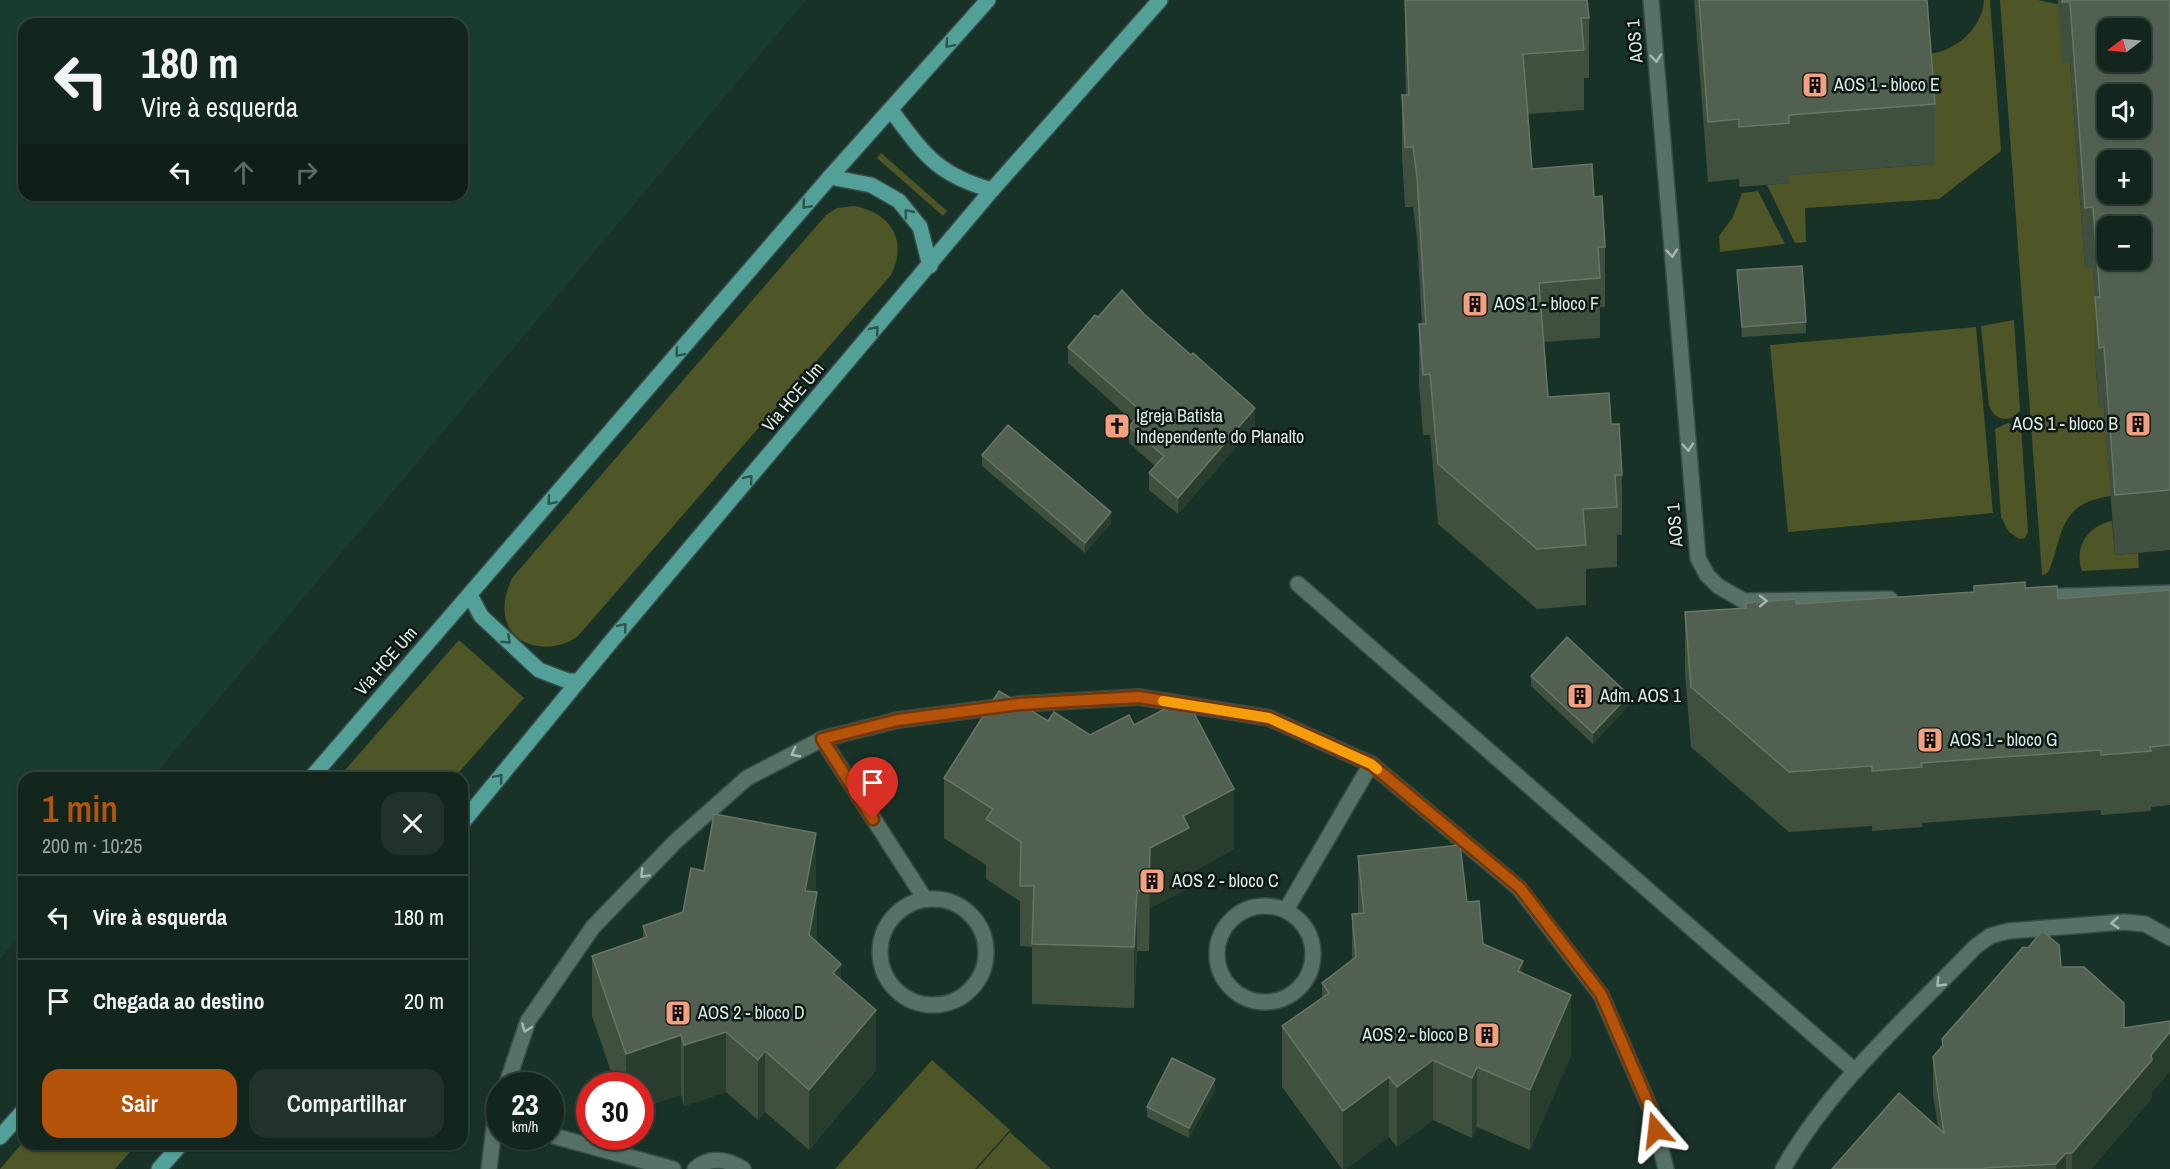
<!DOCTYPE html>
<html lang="pt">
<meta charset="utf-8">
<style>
body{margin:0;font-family:"Archivo Narrow",sans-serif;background:#20322b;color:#f1f3f6;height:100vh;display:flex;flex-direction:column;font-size:22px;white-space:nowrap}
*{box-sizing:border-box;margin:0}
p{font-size:20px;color:#9da5a4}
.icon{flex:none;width:33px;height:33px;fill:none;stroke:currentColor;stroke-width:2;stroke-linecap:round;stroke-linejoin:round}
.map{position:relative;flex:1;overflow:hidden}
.drawer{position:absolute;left:18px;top:772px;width:450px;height:378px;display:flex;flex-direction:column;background:#13261e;border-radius:18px;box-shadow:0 2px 4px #0004,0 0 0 2px #32433c}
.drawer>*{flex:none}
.banner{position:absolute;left:18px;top:18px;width:450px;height:183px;border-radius:18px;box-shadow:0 2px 4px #0004,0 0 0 2px #32433c;background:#13261e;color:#f1f3f6;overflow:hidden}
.needle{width:39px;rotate:254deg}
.buttons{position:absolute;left:2097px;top:18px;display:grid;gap:12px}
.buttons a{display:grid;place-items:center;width:54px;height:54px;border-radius:12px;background:#13261e;box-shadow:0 2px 4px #0004,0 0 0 2px #32433c;font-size:30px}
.speed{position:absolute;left:486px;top:1072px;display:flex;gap:12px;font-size:30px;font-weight:700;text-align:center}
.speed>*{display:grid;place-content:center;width:78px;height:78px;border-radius:50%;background:#13261e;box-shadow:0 2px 4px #0004,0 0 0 2px #32433c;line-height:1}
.speed small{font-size:15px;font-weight:400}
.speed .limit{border:9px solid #d22;background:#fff;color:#111}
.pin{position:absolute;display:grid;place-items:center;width:51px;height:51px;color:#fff;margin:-62px -26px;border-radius:50% 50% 50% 0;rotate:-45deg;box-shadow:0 0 6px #0007}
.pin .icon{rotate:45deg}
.me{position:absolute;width:66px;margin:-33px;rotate:343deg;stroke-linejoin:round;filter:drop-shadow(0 0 4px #0008)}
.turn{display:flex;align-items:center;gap:21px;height:126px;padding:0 24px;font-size:27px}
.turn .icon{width:78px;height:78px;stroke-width:2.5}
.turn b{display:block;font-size:42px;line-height:51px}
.lanes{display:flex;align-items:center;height:57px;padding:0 24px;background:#0003;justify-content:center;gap:30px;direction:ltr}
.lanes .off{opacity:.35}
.round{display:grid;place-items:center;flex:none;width:63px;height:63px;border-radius:18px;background:#20322b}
.headline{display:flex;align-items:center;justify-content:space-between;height:102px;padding:0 24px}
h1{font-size:36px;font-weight:600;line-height:45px;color:#b45309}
.action{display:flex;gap:12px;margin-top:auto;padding:12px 24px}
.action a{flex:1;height:69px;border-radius:18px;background:#b45309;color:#fff;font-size:24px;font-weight:600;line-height:69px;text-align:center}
.action a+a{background:#20322b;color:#f1f3f6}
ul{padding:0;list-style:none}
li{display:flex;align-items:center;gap:18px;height:84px;padding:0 24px;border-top:2px solid #32433c}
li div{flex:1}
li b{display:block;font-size:22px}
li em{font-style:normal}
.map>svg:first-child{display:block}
.built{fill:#1a3c2f;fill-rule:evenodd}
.green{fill:#4e5526}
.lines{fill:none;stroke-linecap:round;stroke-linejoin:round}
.minor-casing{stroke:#364c44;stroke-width:18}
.major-casing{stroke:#364c44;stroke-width:18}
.minor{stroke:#577166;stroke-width:15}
.major{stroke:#53a099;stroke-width:15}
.wall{fill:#40503e}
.shaded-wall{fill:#293d2e}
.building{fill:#516050;stroke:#667667;stroke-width:1.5;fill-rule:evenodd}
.oneway{stroke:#2c554f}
.oneway2{stroke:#a7bab2}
.route-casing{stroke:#753606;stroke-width:15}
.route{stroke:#b45309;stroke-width:10}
.slow{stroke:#f59e0b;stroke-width:10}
.labels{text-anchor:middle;stroke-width:5;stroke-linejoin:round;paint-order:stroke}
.street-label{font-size:18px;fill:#dceae4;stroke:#0d1713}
.poi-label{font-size:18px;fill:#dceae4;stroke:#0d1713;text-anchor:start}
</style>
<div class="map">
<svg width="2170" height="1169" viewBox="0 0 2170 1169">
<rect width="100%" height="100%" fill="#193228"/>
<path class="built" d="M0 0H806L152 778H24V930L0 959ZM24 24H462V195H24Z"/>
<g class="green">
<path d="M1984 0H1990L2001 151 1939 199 1805 208 1806 242 1795 243 1767 185 1789 183V175L1935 164 1927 54C1954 53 1983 28 1984 0Z"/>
<path d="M2000 0H2038L2066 6 2062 62H2070L2085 267 2093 268 2100 357H2095L2099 408 2104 407 2111 496C2059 503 2064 532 2049 571L2046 574 2042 575Z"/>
<polygon points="881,153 947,211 943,216 877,158"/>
<polygon points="1758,191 1785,244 1720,252 1719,236 1733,217 1742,193"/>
<path d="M854 206C891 213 908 240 891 275L578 636C556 653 515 651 506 620 502 605 506 592 512 578L826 215 837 208Z"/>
<path d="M2014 320 2020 410C2011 424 1995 421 1989 406L1981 326Z"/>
<polygon points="1976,327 1993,513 1788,532 1770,345"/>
<polygon points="2008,423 2021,427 2028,532 2025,538 2019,539 2009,532 2001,517 1995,429"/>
<path d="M2112 521 2115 555 2138 553 2139 568 2082 571C2074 547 2087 526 2112 521Z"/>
<polygon points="459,640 524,698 454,778 338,778"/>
<polygon points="932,1060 1010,1130 975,1169 835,1169"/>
<polygon points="1010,1132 1051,1169 977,1169"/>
<polygon points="24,1141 24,1144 136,1145 115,1169 0,1169"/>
</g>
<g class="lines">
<g class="minor-casing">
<g id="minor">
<polyline points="1651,0 1698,558 1707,575 1718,586 1744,601 1890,599"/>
<polyline points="1298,584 1855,1071"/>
<polyline points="2037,597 2170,593"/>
<polyline points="822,739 925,899"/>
<circle cx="933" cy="952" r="53"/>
<circle cx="1265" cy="954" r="48"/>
<polyline points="1286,910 1371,764"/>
<polyline points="506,1086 528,1021 593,927 676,841 747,778 822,739 898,720 1020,704 1139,697 1269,718 1371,764 1519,888 1601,995 1651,1110 1666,1169"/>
<polyline points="550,1135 673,1169"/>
<polyline points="489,1169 495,1119 500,1105"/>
<path d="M695 1169C709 1156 728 1159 743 1169"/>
<path d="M1783 1169C1831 1084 1908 1017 1975 947L1990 936 2008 931 2124 922 2145 924 2170 938"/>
</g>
</g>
<g class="major-casing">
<g id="major">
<path d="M891 110C924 154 937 175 992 190"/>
<polyline points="830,177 871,185 899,201 920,227 930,266"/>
<polyline points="470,595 481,616 539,670 568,681 579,681"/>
<polyline points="311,778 830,177 988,0"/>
<polyline points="462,823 614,638 992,190 1160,0"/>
<polyline points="0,1137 24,1110"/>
<polyline points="159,1169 181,1144"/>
</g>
</g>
<use href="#minor" class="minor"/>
<use href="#major" class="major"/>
</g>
<g class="wall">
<polygon points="1405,0 1589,18 1589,78 1584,78 1584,110 1528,114 1532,169 1594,197 1605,247 1605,307 1600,307 1600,338 1544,342 1548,397 1611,424 1622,475 1622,535 1617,535 1617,567 1586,569 1586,605 1537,609 1438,524 1430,435 1423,435 1419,384 1419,324 1422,324 1417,238 1413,207 1405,207 1402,156 1402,95 1406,95 1405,59"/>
<polygon points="1694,0 1927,0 1935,104 1935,164 1789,175 1789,183 1739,187 1739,179 1708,182"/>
<polygon points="2058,0 2170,0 2170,550 2115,555 2104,407 2099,408 2095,357 2095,297 2093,268 2085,268 2070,62 2062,63"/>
<polygon points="1737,270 1806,322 1806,333 1742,337"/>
<polygon points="1144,314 1255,425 1178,514 1149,490 1149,473 1155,466 1129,443 1129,427 1133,421 1068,363 1068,347 1098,317"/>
<polygon points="982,455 1111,523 1085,553 982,466"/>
<polygon points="2025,588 2058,599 2170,590 2170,805 2151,807 2151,811 2101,815 2101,810 1922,823 1922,827 1872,831 1872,826 1789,832 1691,747 1685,673 1685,612"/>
<polygon points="1531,676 1629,705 1593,744 1531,686"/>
<polygon points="1048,721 1090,735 1234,849 1189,874 1189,888 1150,908 1149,951 1137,951 1134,1008 1032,1004 1032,947 1020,946 1020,901 986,879 986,865 944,838 944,778"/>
<polygon points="1358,856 1467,902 1483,944 1523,973 1571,1055 1530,1150 1477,1127 1472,1138 1433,1120 1397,1147 1389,1137 1346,1169 1342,1169 1282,1087 1282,1026 1322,998 1322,983 1352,961 1352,914 1358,913"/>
<polygon points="816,892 817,943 841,980 876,1070 809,1150 765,1112 758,1120 726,1092 684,1106 681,1095 640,1086 616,1086 592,1016 592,956 643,938 643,926"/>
<polygon points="2061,967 2124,1028 2170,1021 2170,1071 2152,1092 2152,1098 2091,1169 1832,1169 1938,1127 1933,1095 1933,1057 1942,1046 1942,1039"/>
<polygon points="1215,1090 1189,1138 1147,1117 1147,1107"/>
</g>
<g class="shaded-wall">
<polygon points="1255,408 1255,425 1178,514 1178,498"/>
<polygon points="1111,512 1111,523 1085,553 1085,543"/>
<polygon points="1629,695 1629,705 1593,744 1593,733"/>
<polygon points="1234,789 1234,849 1189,874 1189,888 1150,908 1149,951 1150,848 1183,816"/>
<polygon points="816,833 816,894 805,891"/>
<polygon points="1137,891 1137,951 1134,1008 1134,947"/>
<polygon points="817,892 817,953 809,935"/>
<polygon points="1523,961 1523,1021 1518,971"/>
<polygon points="841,964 841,1024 833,973"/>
<polygon points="1571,995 1571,1055 1530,1150 1530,1090"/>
<polygon points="876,1010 876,1070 809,1150 809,1090"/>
<polygon points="726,1032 726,1092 684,1106 684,1045"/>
<polygon points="2170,1032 2170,1071 2152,1092 2152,1098 2091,1169 2072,1169 2072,1153"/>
<polygon points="681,1035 681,1095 640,1109 640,1086 626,1086 626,1054"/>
<polygon points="765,1051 765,1112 758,1120 758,1060"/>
<polygon points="1433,1060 1433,1120 1397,1147 1397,1087"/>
<polygon points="1477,1067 1477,1127 1472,1138 1472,1078"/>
<polygon points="1389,1077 1389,1137 1346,1169 1343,1169 1343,1111"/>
<polygon points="1215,1079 1215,1090 1189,1138 1189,1128"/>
<polygon points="2066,1153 2066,1169 2056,1169 2056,1164"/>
</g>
<g class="building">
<polygon points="1405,0 1587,0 1589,18 1581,18 1584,50 1523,54 1532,169 1592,164 1594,197 1602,196 1605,247 1598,247 1600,278 1539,283 1548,397 1609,393 1611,424 1619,424 1622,475 1615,475 1617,507 1583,509 1586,545 1537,549 1438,464 1430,374 1423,375 1419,324 1426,324 1417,177 1413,147 1405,147 1402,95 1409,95"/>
<polygon points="1699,0 1927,0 1935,104 1789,115 1789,123 1739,127 1739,119 1708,122"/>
<path d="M2062 0H2170V490L2115 495 2104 347 2099 348 2095 297H2100L2093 207 2085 208 2070 2H2062ZM2108 28H2140V62H2108ZM2108 94H2140V128H2108ZM2108 160H2140V194H2108ZM2108 226H2140V260H2108Z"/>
<polygon points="1802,266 1806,322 1742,327 1737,270"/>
<polygon points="1122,290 1144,314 1191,355 1193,353 1255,408 1178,498 1149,473 1164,456 1129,427 1141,411 1068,347 1095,315 1098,317"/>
<polygon points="1008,425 1111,512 1085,543 982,455"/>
<polygon points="2025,582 2025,588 2057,586 2058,599 2170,590 2170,745 2150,747 2151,751 2101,755 2101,750 1921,763 1922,767 1872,771 1872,766 1789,772 1691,687 1685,612 1746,608 1746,603 1796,599 1796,604 1974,592 1974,586"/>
<polygon points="1567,637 1629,695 1593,733 1531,676"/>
<polygon points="999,691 1048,721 1054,712 1090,735 1129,715 1134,725 1186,698 1234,789 1183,816 1189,828 1150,848 1149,891 1137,891 1134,947 1032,944 1034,886 1020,886 1021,842 986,819 993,809 944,778"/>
<polygon points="714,814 816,833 805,891 817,892 809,935 841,964 833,973 876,1010 809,1090 765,1051 758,1060 726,1032 684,1045 681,1035 626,1054 592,956 647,937 643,926 683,912 691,868 704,871"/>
<polygon points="1460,845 1467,902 1479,901 1483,944 1523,961 1518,971 1571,995 1530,1090 1477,1067 1472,1078 1433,1060 1397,1087 1389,1077 1343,1111 1282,1026 1329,993 1322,983 1356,957 1352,914 1364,913 1358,856"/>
<polygon points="2042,931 2059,945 2061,967 2084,967 2124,1003 2124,1028 2170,1021 2170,1032 2151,1055 2152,1060 2072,1153 2066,1153 2056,1164 1985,1168 1985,1169 1832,1169 1899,1093 1944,1133 1933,1057 1943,1045 1942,1039 1981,995 2023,947 2028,948"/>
<polygon points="1172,1058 1215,1079 1189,1128 1147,1107"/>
</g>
<defs><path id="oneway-chevron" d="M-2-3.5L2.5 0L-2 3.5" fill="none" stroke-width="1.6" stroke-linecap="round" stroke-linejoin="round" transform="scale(1.5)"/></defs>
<g class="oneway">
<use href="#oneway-chevron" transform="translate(949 44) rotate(131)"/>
<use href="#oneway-chevron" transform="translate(806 205) rotate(131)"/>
<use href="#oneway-chevron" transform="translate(908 213) rotate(-129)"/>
<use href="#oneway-chevron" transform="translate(875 330) rotate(-50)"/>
<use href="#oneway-chevron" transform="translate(679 353) rotate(131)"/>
<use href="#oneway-chevron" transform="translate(749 479) rotate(-50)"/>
<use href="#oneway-chevron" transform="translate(551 501) rotate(131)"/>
<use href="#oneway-chevron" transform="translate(623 627) rotate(-50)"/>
<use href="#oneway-chevron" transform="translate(507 640) rotate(43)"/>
<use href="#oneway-chevron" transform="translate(499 778) rotate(-50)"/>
</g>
<g class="oneway2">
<use href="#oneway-chevron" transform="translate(1656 58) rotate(85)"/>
<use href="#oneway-chevron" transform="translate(1672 253) rotate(85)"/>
<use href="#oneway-chevron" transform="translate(1688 447) rotate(85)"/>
<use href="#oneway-chevron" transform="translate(1763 601) rotate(-1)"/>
<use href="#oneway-chevron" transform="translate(795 753) rotate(152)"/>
<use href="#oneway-chevron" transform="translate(644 874) rotate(134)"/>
<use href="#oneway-chevron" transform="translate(2115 923) rotate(176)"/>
<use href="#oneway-chevron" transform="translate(1940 983) rotate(134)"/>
<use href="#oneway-chevron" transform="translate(526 1028) rotate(111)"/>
</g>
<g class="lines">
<g class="route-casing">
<polyline id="route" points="873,819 822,739 898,720 1020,704 1139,697 1269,718 1371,764 1520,888 1601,994 1651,1110 1656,1130"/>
</g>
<use href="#route" class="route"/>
<polyline class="slow" points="1163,701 1269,718 1371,764 1377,769"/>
</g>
<defs>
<g id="building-square" transform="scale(1.35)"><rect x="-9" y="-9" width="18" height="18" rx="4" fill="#f2a07f" stroke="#0d1713"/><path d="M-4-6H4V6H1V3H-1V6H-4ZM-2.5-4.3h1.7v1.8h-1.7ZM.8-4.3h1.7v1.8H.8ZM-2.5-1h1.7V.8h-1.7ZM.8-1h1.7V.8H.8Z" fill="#111"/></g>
<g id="church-square" transform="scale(1.35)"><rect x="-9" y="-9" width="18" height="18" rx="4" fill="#f2a07f" stroke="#0d1713"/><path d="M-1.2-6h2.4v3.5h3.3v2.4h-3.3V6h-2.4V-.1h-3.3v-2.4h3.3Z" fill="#111"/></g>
</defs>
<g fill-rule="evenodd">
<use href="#building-square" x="1815" y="85"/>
<use href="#building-square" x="1475" y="304"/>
<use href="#building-square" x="2138" y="424"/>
<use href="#church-square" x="1117" y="426"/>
<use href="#building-square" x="1580" y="696"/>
<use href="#building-square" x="1930" y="740"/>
<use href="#building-square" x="1152" y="881"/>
<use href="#building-square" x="678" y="1013"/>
<use href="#building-square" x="1487" y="1035"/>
</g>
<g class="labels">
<g class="street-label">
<text transform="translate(1635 41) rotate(-95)" y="6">AOS 1</text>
<text transform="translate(793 397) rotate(-50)" y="6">Via HCE Um</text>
<text transform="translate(1675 525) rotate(-95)" y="6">AOS 1</text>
<text transform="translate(386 661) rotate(-49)" y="6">Via HCE Um</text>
</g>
<g class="poi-label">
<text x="1834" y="91">AOS 1 - bloco E</text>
<text x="1494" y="310">AOS 1 - bloco F</text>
<text x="1136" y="422">Igreja Batista<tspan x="1136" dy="21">Independente do Planalto</tspan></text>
<text x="2118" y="430" text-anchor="end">AOS 1 - bloco B</text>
<text x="1600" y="702">Adm. AOS 1</text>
<text x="1950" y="746">AOS 1 - bloco G</text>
<text x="1172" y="887">AOS 2 - bloco C</text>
<text x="698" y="1019">AOS 2 - bloco D</text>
<text x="1468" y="1041" text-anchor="end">AOS 2 - bloco B</text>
</g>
</g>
</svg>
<div class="buttons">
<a><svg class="needle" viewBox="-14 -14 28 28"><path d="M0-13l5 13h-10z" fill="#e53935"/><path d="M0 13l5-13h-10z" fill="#9da5a4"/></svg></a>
<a><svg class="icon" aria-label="sound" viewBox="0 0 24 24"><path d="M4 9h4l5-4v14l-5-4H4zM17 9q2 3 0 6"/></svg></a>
<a>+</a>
<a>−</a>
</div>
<div class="speed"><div>23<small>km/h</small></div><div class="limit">30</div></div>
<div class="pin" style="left:873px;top:819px;background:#d93025"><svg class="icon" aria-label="arrive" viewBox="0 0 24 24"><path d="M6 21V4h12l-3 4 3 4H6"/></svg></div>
<svg class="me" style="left:1656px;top:1130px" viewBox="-20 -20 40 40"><path d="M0-17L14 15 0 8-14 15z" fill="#b45309" stroke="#fff" stroke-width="4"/></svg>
<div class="banner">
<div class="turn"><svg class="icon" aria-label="left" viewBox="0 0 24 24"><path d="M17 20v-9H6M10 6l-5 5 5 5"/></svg><div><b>180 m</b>Vire à esquerda</div></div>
<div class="lanes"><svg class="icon" aria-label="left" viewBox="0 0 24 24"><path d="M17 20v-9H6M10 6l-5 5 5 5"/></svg><svg class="icon off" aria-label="ahead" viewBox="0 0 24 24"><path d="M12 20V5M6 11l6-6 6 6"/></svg><svg class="icon off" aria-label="right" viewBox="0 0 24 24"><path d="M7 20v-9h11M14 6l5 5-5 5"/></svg></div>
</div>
<section class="drawer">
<div class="headline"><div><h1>1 min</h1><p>200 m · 10:25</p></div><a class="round"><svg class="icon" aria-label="close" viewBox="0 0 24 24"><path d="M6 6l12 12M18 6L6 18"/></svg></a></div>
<ul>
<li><svg class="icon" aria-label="left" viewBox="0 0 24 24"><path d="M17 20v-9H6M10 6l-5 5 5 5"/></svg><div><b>Vire à esquerda</b></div><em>180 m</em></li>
<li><svg class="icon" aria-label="arrive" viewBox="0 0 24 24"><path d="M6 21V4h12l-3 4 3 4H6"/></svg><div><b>Chegada ao destino</b></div><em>20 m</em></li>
</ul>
<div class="action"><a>Sair</a><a>Compartilhar</a></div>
</section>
</div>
